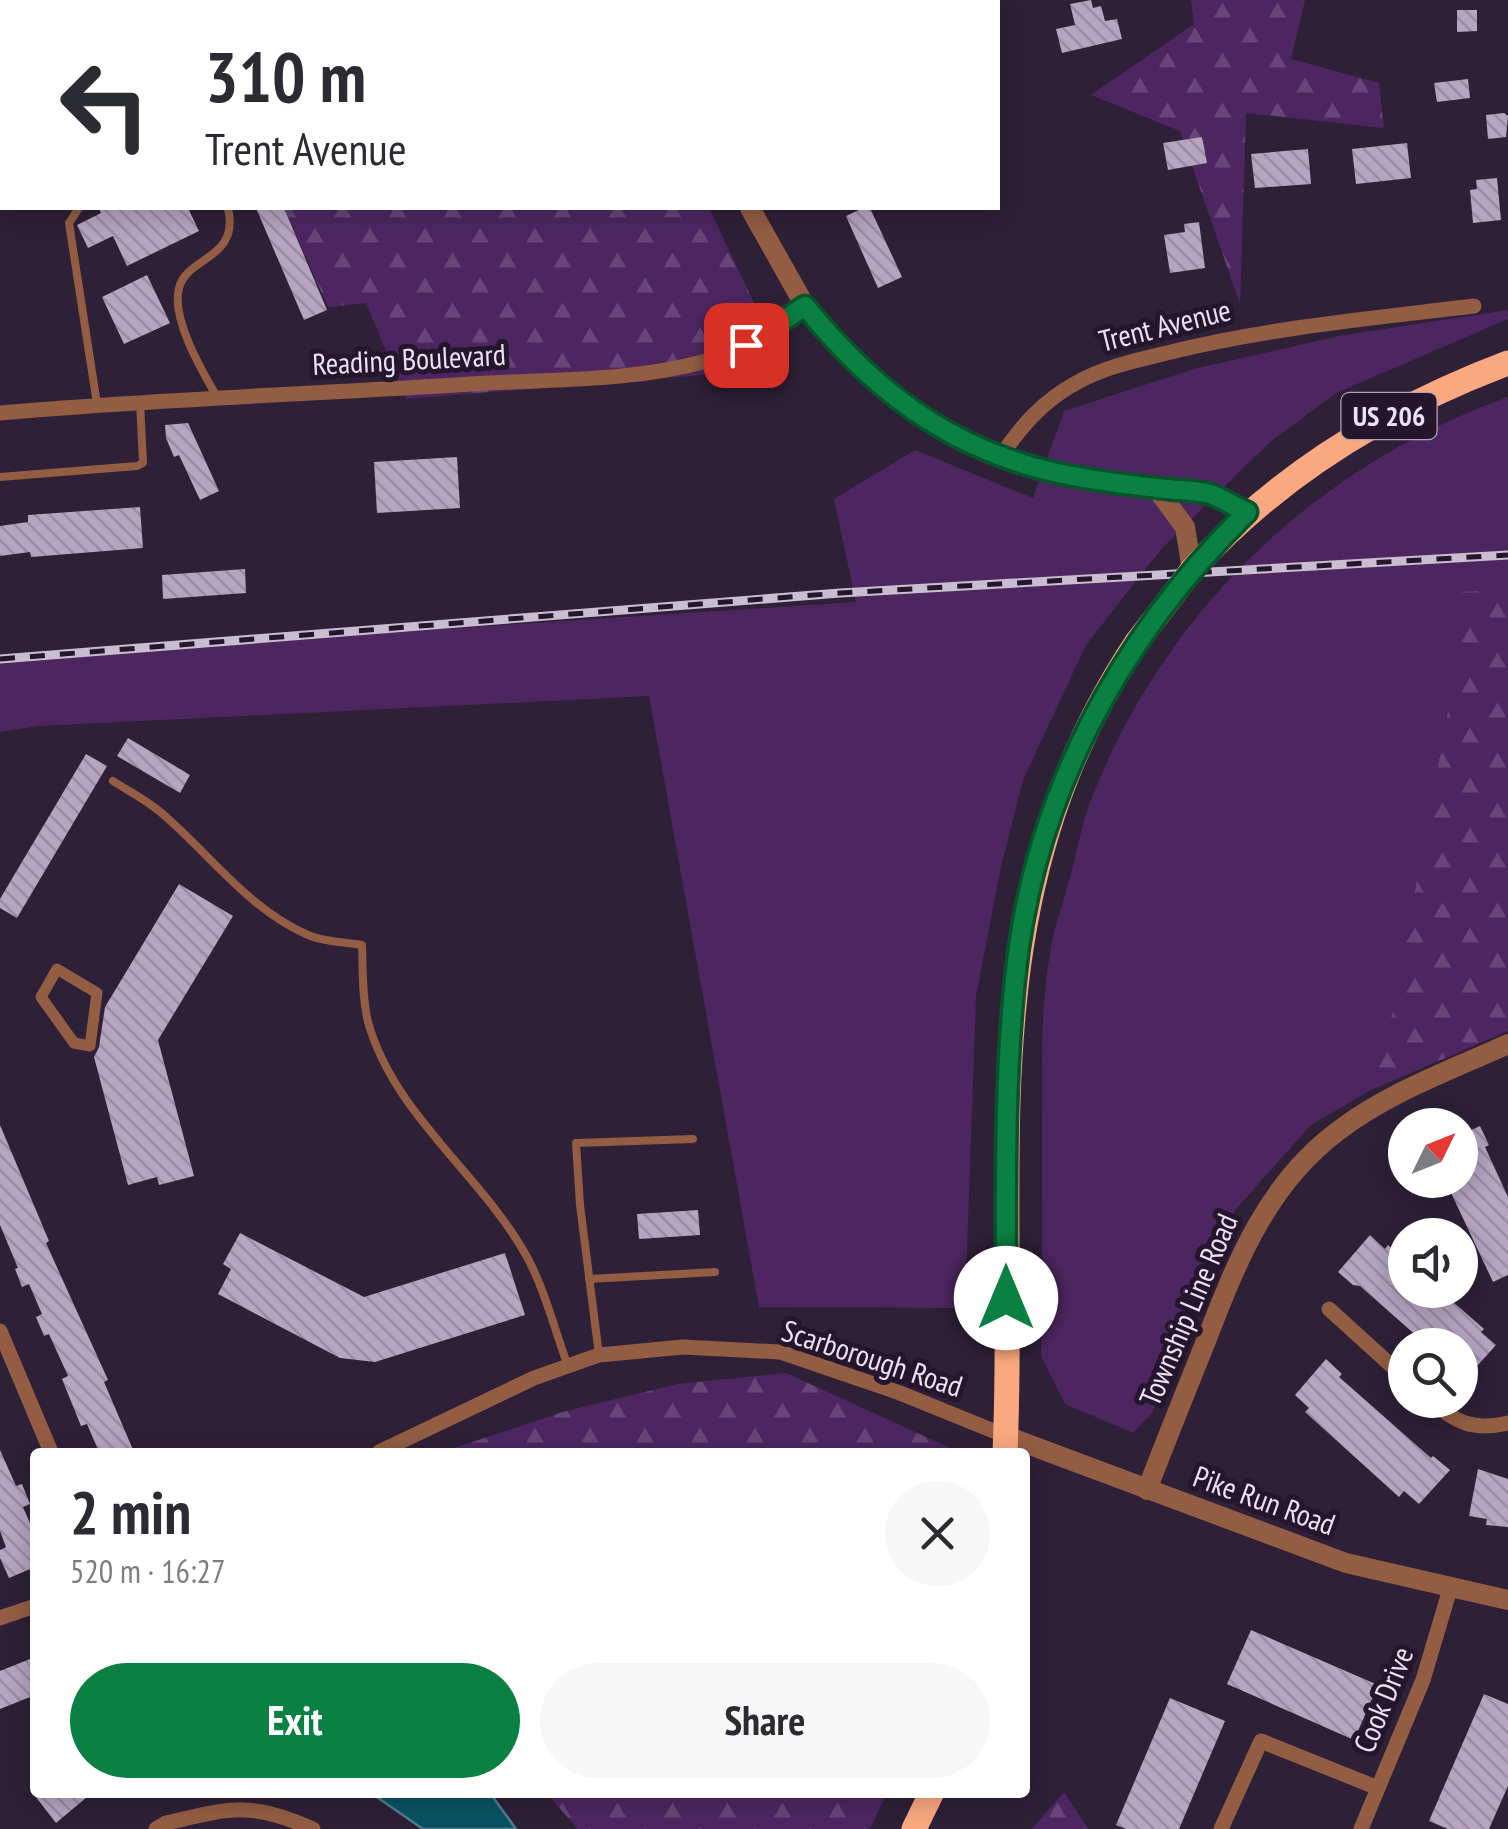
<!DOCTYPE html>
<meta charset="utf-8">
<style>
body{margin:0;font-family:"PT Sans Narrow",sans-serif;background:#f7f7f7;color:#2b2b33;height:100vh;display:flex;flex-direction:column;font-size:38px;white-space:nowrap}
*{box-sizing:border-box;margin:0}
p{font-size:32px;color:#7c7c81}
.icon{flex:none;width:55px;height:55px;fill:none;stroke:currentColor;stroke-width:2;stroke-linecap:round;stroke-linejoin:round}
.map{position:relative;flex:1;overflow:hidden}
.side{position:absolute;left:30px;top:1448px;width:1000px;height:350px;display:flex;flex-direction:column;background:#fff;border-radius:10px;box-shadow:0 5px 25px #0003}
.side>*{flex:none}
.hud{position:absolute;left:0px;top:0px;width:1000px;height:210px;box-shadow:0 5px 25px #0003;background:#fff;color:#2b2b33;overflow:hidden}
.needle{width:65px;rotate:47deg}
.buttons{position:absolute;left:1388px;top:1108px;display:grid;gap:20px}
.buttons a{display:grid;place-items:center;width:90px;height:90px;border-radius:50%;background:#fff;box-shadow:0 5px 25px #0003;font-size:50px}
.pin{position:absolute;display:grid;place-items:center;width:85px;height:85px;color:#fff;margin:-42px;border-radius:20px;box-shadow:0 5px 15px #0006}
.me{position:absolute;width:110px;margin:-55px;rotate:0deg;stroke-linejoin:round;filter:drop-shadow(0 0 8px #0008)}
.turn{display:flex;align-items:center;gap:35px;height:210px;padding:0 40px;font-size:45px}
.turn .icon{width:130px;height:130px;stroke-width:2.5}
.turn b{display:block;font-size:70px;line-height:85px}
.round{display:grid;place-items:center;flex:none;width:105px;height:105px;border-radius:52px;background:#f7f7f7}
.head{display:flex;align-items:center;justify-content:space-between;height:170px;padding:0 40px}
h1{font-size:60px;font-weight:600;line-height:75px}
.action{display:flex;gap:20px;margin-top:auto;padding:20px 40px}
.action a{flex:1;height:115px;border-radius:60px;background:#0b8043;color:#fff;font-size:40px;font-weight:600;line-height:115px;text-align:center}
.action a+a{background:#f7f7f7;color:#2b2b33}
.map>svg:first-child{display:block}
.grass{fill:#4d2661}
.forest{fill:url(#forest-firs)}
.water{fill:#0a5263;stroke:#4e7d8e;stroke-width:2.5}
.building{fill:url(#building-back-hatch)}
.lines{fill:none;stroke-linecap:round;stroke-linejoin:round}
.service{stroke:#925d43;stroke-width:8}
.pedestrian{stroke:#925d43;stroke-width:11}
.minor{stroke:#925d43;stroke-width:15}
.tertiary{stroke:#925d43;stroke-width:20}
.trunk{stroke:#f9a87f;stroke-width:25}
.rail-casing{stroke:#c8becf;stroke-width:9}
.rail{stroke:#25162d;stroke-width:5;stroke-dasharray:15;stroke-linecap:butt}
.trunk-bridge{stroke:#f9a87f;stroke-width:25}
.route-casing{stroke:#07532c;stroke-width:25}
.route{stroke:#0b8043;stroke-width:18}
.labels{text-anchor:middle;stroke-width:10;stroke-linejoin:round;paint-order:stroke}
.shield{fill:#25162d;stroke:#b0a5b6;stroke-width:2.5}
.shield-label{font-size:28px;font-weight:bold;fill:#ebe2f1}
.street-label{font-size:30px;fill:#ebe2f1;stroke:#25162d}
</style>
<div class="map">
<svg width="1508" height="1829" viewBox="0 0 1508 1829">
<defs>
<pattern id="forest-firs" width="22" height="20" patternUnits="userSpaceOnUse" patternTransform="scale(2.5)"><rect width="22" height="20" fill="#4d2661"/><path d="M5 1l3.5 6h-7zM16 11l3.5 6h-7z" fill="#674578"/></pattern>
<pattern id="building-back-hatch" width="6" height="6" patternUnits="userSpaceOnUse" patternTransform="scale(2.5)"><rect width="6" height="6" fill="#b6a4c1"/><path d="M-1 5l2 2M0 0l6 6M5-1l2 2" fill="none" stroke="#9a8ca3"/></pattern>
</defs>
<rect width="100%" height="100%" fill="#2e2037"/>
<g class="grass">
<polygon points="1508,310 1508,319 1336,393 1269,443 1162,548 1086,645 1023,780 1001,867 976,996 965,1308 759,1307 649,696 38,726 0,732 0,658 856,602 834,499 915,450 1033,498 1064,411 1194,369 1339,336"/>
<path d="M1508 397V590L1454 592 1453 684 1393 1011 1371 1090 1311 1125 1236 1209 1152 1413 1133 1433 1065 1404 1041 1356C1042 1280 1042 1204 1042 1128 1042 1068 1040 1007 1051 947 1055 925 1063 903 1069 881 1076 857 1080 831 1088 808 1161 613 1314 467 1508 397Z"/>
</g>
<g class="forest">
<polygon points="1191,0 1305,0 1291,59 1379,83 1384,128 1246,113 1240,304 1180,131 1091,95 1194,24"/>
<polygon points="284,208 709,208 785,368 406,399 366,303 328,307"/>
<polygon points="1508,590 1508,1031 1371,1090 1393,1011 1453,684 1454,592"/>
<polygon points="786,1373 959,1452 442,1452 566,1411 678,1384"/>
<polygon points="1064,1792 1088,1829 1032,1829"/>
<polygon points="546,1793 887,1793 870,1829 578,1829"/>
</g>
<polygon class="water" points="371,1793 490,1793 516,1829 423,1829"/>
<g class="building">
<polygon points="1091,0 1093,8 1101,6 1105,21 1117,19 1122,39 1062,53 1056,29 1075,25 1070,4"/>
<polygon points="1457,10 1477,10 1477,31 1457,32"/>
<polygon points="1468,79 1470,98 1437,102 1434,83"/>
<polygon points="1504,113 1508,116 1506,137 1488,139 1486,115"/>
<polygon points="1202,137 1207,163 1168,170 1163,143"/>
<polygon points="1407,143 1411,178 1356,184 1352,149"/>
<polygon points="1308,149 1311,184 1255,188 1251,154"/>
<polygon points="1497,178 1501,220 1473,223 1470,190 1477,189 1476,180"/>
<polygon points="99,208 188,208 199,231 127,266 113,236 88,248 77,225 101,213"/>
<polygon points="256,208 284,208 327,310 304,320"/>
<polygon points="863,208 870,208 902,277 878,288 846,216"/>
<polygon points="1199,222 1205,268 1170,273 1164,235 1185,232 1184,224"/>
<polygon points="147,275 170,323 124,344 102,297"/>
<polygon points="188,423 219,491 200,500 179,455 174,457 166,438 165,425"/>
<polygon points="457,457 460,508 377,513 374,462"/>
<polygon points="140,507 143,548 31,557 30,552 0,556 0,526 28,522 28,515"/>
<polygon points="245,569 246,593 163,599 162,575"/>
<polygon points="128,738 190,775 180,793 117,756"/>
<polygon points="86,754 107,766 17,918 0,908 0,899"/>
<polygon points="179,884 233,916 158,1040 194,1176 159,1185 157,1177 128,1185 94,1057 99,1047 105,1007"/>
<polygon points="0,1125 49,1241 46,1243 108,1380 104,1382 134,1452 99,1452 87,1424 81,1426 62,1379 68,1376 49,1334 44,1336 36,1317 42,1314 29,1284 22,1287 15,1269 18,1268 0,1225"/>
<polygon points="1480,1126 1489,1145 1485,1147 1508,1197 1508,1275 1493,1282 1445,1180 1460,1180 1460,1135"/>
<polygon points="698,1210 700,1235 639,1239 637,1214"/>
<polygon points="240,1233 364,1297 505,1253 525,1315 375,1362 340,1358 218,1294 231,1269 223,1264"/>
<polygon points="1370,1235 1385,1249 1388,1245 1405,1260 1405,1290 1437,1290 1444,1294 1484,1329 1481,1332 1496,1345 1460,1385 1460,1345 1427,1345 1360,1286 1353,1285 1338,1272"/>
<polygon points="1326,1359 1342,1374 1339,1377 1431,1458 1433,1456 1450,1470 1419,1504 1404,1491 1399,1497 1305,1412 1309,1408 1295,1395"/>
<polygon points="0,1450 16,1486 22,1484 30,1504 23,1507 35,1535 35,1567 9,1578 0,1558 0,1550 6,1547 0,1531"/>
<polygon points="1478,1469 1508,1479 1508,1527 1486,1525 1487,1519 1469,1516"/>
<polygon points="1251,1630 1378,1685 1354,1740 1227,1684"/>
<polygon points="35,1657 35,1695 0,1709 0,1671"/>
<polygon points="1484,1694 1508,1704 1508,1786 1489,1829 1448,1829 1429,1821"/>
<polygon points="1170,1698 1225,1721 1179,1829 1126,1829 1116,1825"/>
<polygon points="32,1792 93,1792 56,1823"/>
</g>
<g class="lines">
<g class="service">
<polyline points="79,208 69,223 97,404"/>
<path d="M217 397C202 371 171 319 179 288 187 256 240 260 228 208"/>
<polyline points="0,477 137,466 143,463 140,402"/>
<path d="M113 781C130 792 150 802 165 816 212 857 249 909 308 935 324 942 345 942 362 945 363 970 362 998 368 1022 394 1115 482 1175 527 1257 545 1290 555 1331 568 1366"/>
<polyline points="589,1279 715,1272"/>
<polyline points="599,1355 580,1205 576,1143 693,1139"/>
</g>
<polygon class="pedestrian" points="57,969 97,993 90,1046 74,1043 41,997"/>
<g class="minor">
<path d="M0 413C157 399 314 394 471 384 548 379 632 382 706 361 743 350 774 328 805 306"/>
<path d="M1001 456C1022 425 1043 401 1076 383 1108 365 1144 359 1179 350 1276 327 1375 318 1474 306"/>
<polyline points="1329,1309 1405,1378"/>
<polyline points="0,1331 51,1452"/>
<path d="M1430 1400C1456 1423 1473 1431 1508 1423"/>
<polyline points="379,1452 534,1378 599,1355 683,1347 780,1352 900,1393 1006,1436"/>
<polyline points="0,1618 35,1606"/>
<path d="M156 1829 166 1823C230 1808 251 1801 313 1829"/>
<polyline points="1221,1829 1261,1741 1378,1788"/>
<polyline points="1361,1829 1423,1680 1450,1589"/>
</g>
<g class="tertiary">
<polyline points="654,0 655,2"/>
<polyline points="750,208 805,306 836,345 883,389 925,420 972,446 1045,470 1083,478 1210,493 1247,513"/>
<polyline points="1156,488 1185,527 1192,570"/>
<polyline points="1006,1436 1346,1563 1508,1600"/>
<path d="M1147 1490C1166 1440 1186 1391 1206 1341 1237 1261 1267 1184 1338 1131 1389 1092 1451 1070 1508 1044"/>
</g>
<g class="trunk">
<path d="M1192 570C1279 474 1386 409 1508 363"/>
<path d="M1005 1452C1018 1163 965 901 1137 642"/>
<polyline points="914,1829 932,1792"/>
</g>
<g class="rail-casing">
<polyline id="rail" points="0,659 840,593 1508,555"/>
</g>
<use href="#rail" class="rail"/>
<polyline class="trunk-bridge" points="1137,642 1192,570"/>
</g>
<g class="lines">
<g class="route-casing">
<path id="route" d="M746 345 805 306C880 399 964 459 1084 478 1111 483 1140 486 1167 489 1182 491 1199 490 1213 495 1224 500 1236 507 1247 512 1118 639 1033 798 1015 979 1004 1085 1006 1192 1006 1298"/>
</g>
<use href="#route" class="route"/>
</g>
<g class="labels">
<rect class="shield" x="1341.5" y="393" width="95" height="46" rx="8"/>
<g class="shield-label">
<text x="1389" y="426">US 206</text>
</g>
<g class="street-label">
<text transform="translate(1165 326) rotate(-14)" y="10">Trent Avenue</text>
<text transform="translate(409 360) rotate(-3)" y="10">Reading Boulevard</text>
<text transform="translate(1189 1310) rotate(-67)" y="10">Township Line Road</text>
<text transform="translate(872 1359) rotate(18)" y="10">Scarborough Road</text>
<text transform="translate(1264 1501) rotate(20)" y="10">Pike Run Road</text>
<text transform="translate(1384 1700) rotate(-68)" y="10">Cook Drive</text>
</g>
</g>
</svg>
<div class="buttons">
<a><svg class="needle" viewBox="-14 -14 28 28"><path d="M0-13l5 13h-10z" fill="#e53935"/><path d="M0 13l5-13h-10z" fill="#7c7c81"/></svg></a>
<a><svg class="icon" aria-label="sound" viewBox="0 0 24 24"><path d="M4 9h4l5-4v14l-5-4H4zM17 9q2 3 0 6"/></svg></a>
<a><svg class="icon" aria-label="search" viewBox="0 0 24 24"><circle cx="10" cy="10" r="6"/><path d="M15 15l6 6"/></svg></a>
</div>
<div class="pin" style="left:746px;top:345px;background:#d93025"><svg class="icon" aria-label="arrive" viewBox="0 0 24 24"><path d="M6 21V4h12l-3 4 3 4H6"/></svg></div>
<svg class="me" style="left:1006px;top:1298px" viewBox="-20 -20 40 40"><circle r="19" fill="#fff"/><path d="M0-13L10 11 0 6-10 11z" fill="#0b8043"/></svg>
<div class="hud">
<div class="turn"><svg class="icon" aria-label="left" viewBox="0 0 24 24"><path d="M17 20v-9H6M10 6l-5 5 5 5"/></svg><div><b>310 m</b>Trent Avenue</div></div>
</div>
<section class="side">
<div class="head"><div><h1>2 min</h1><p>520 m · 16:27</p></div><a class="round"><svg class="icon" aria-label="close" viewBox="0 0 24 24"><path d="M6 6l12 12M18 6L6 18"/></svg></a></div>
<div class="action"><a>Exit</a><a>Share</a></div>
</section>
</div>
